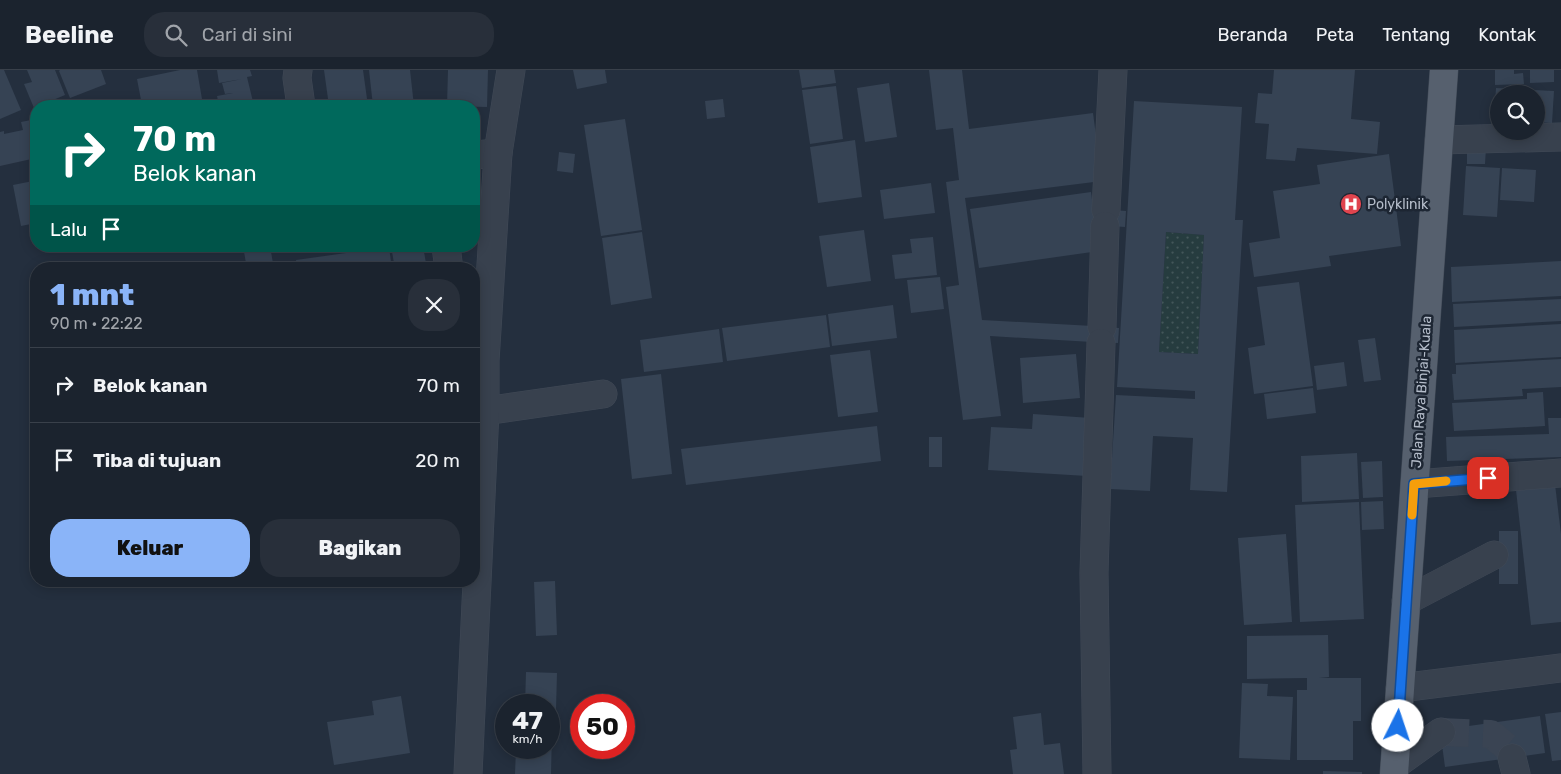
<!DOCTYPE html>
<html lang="id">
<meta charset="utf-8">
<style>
body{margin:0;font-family:Rubik,sans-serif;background:#282f3a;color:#f1f3f6;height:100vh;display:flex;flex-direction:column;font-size:19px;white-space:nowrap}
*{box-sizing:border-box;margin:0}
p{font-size:16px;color:#a0a4aa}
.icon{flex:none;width:28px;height:28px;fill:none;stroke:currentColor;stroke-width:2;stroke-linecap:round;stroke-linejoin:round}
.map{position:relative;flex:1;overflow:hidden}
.drawer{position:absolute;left:30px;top:192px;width:450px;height:325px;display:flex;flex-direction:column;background:#1b232e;border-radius:20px;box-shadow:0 2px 12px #0003,0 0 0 1px #39404a}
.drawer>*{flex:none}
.guide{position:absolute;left:30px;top:30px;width:450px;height:152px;border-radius:20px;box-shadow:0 2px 12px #0003,0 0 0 1px #39404a;background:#00695c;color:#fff;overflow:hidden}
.buttons{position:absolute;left:1490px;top:15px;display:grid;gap:10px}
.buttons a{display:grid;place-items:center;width:55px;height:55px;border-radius:50%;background:#1b232e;box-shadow:0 2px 12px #0003,0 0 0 1px #39404a;font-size:25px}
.speed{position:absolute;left:495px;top:624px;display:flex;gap:10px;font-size:25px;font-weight:700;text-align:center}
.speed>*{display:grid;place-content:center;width:65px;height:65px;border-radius:50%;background:#1b232e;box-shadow:0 2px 12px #0003,0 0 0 1px #39404a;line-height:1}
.speed small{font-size:12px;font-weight:400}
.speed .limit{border:8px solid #d22;background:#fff;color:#111}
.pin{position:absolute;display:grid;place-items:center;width:42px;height:42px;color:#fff;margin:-21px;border-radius:10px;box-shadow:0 2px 8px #0006}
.me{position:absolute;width:55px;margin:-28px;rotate:4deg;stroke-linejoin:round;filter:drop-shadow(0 0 4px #0008)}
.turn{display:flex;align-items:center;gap:18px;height:105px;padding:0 20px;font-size:22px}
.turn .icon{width:65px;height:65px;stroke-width:2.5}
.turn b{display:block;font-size:35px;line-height:42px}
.then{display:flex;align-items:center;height:48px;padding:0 20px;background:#0003;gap:10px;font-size:19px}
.round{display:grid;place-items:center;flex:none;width:52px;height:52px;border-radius:20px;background:#282f3a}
.head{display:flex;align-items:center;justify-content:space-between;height:85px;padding:0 20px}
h1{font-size:30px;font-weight:800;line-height:38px;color:#8ab4f8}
.primary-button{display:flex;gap:10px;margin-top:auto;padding:10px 20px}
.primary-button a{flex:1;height:58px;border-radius:20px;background:#8ab4f8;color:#111;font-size:20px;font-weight:800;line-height:58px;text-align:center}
.primary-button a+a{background:#282f3a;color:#f1f3f6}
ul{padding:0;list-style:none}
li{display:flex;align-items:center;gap:15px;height:75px;padding:0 20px;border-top:1px solid #39404a}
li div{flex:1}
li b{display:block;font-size:19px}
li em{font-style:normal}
header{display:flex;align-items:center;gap:30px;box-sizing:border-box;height:70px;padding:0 25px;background:#1b232e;border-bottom:1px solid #39404a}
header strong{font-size:24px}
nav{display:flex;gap:28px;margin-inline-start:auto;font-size:18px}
.search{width:350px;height:45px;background:#282f3a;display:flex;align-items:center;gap:12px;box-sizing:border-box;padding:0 18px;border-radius:20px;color:#a0a4aa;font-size:19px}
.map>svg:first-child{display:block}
.grass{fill:url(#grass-dots)}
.building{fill:#364354;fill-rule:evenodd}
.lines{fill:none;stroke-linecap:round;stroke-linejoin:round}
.minor-tunnel{stroke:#3a4453;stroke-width:28;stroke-dasharray:28 14;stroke-linecap:butt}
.minor-casing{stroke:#414a57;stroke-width:29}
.major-casing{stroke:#414a57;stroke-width:29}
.minor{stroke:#38414e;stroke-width:28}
.major{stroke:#56606e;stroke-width:28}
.route-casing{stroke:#114b97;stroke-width:12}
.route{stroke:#1a73e8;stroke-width:9}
.slow{stroke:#f59e0b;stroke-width:9}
.labels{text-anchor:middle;stroke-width:5;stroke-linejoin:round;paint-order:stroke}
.poi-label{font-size:14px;fill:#b4bcc9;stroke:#1d2633;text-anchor:start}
.street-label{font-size:14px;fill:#b4bcc9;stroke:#1d2633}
</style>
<header>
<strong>Beeline</strong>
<div class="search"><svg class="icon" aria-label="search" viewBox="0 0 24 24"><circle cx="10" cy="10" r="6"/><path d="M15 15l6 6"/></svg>Cari di sini</div>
<nav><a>Beranda</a><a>Peta</a><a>Tentang</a><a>Kontak</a></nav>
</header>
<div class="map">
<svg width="1561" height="704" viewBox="0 0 1561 704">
<defs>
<pattern id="grass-dots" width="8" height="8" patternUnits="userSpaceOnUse" patternTransform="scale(1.25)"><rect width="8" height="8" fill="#263c3f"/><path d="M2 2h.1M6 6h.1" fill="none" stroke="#435659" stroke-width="1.8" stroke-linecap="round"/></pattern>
</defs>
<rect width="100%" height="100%" fill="#242f3e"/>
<polygon class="grass" points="1166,162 1204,165 1198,284 1159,282"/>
<g class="building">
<polygon points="0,0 4,0 21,40 0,49"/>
<polygon points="27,0 55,0 65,25 34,38 24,14 32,12"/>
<polygon points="60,0 101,0 106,14 70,28 59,1"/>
<polygon points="180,0 197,0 202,29 176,34 176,36 129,36 128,32 141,30 137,9"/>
<polygon points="217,0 250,0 252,6 247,7 254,36 219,36 217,26 233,23 225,24 222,13 242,9 219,13"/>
<polygon points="324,0 363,0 368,36 329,36"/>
<polygon points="369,0 410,0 414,36 373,36"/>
<polygon points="448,0 488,0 487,37 447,36"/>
<polygon points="573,0 605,0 607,13 577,19"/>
<polygon points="799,0 834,0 836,13 802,18"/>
<polygon points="929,0 962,0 969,59 1093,43 1102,111 965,128 982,250 1093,256 1092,272 990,266 1001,346 963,350 946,217 959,215 946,112 959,110 953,58 936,60"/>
<polygon points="1274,0 1355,0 1351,49 1380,52 1377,84 1297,78 1295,91 1266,89 1269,54 1255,53 1258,23 1272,24"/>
<polygon points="1495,0 1514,0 1514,4 1523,3 1524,14 1495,15"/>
<polygon points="1530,0 1554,0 1554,12 1530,13"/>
<polygon points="889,13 897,67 865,72 857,18"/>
<polygon points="836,16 843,69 810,74 802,20"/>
<polygon points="1496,18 1554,21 1552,53 1536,52 1536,24 1499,24 1499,49 1494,49"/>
<polygon points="723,29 725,47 707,49 705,31"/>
<path d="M1134 31 1242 37 1235 150H1243L1227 422 1190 420 1193 368 1153 366 1150 421 1110 419 1116 325 1195 329V321L1117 317ZM1166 162 1204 165 1198 284 1159 282Z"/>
<polygon points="36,49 36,88 0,96 0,62 4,61 4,64 23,60 21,52"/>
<polygon points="625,49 642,160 601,166 584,55"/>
<polygon points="855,70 862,127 818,133 810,77"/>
<polygon points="1467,78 1486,78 1485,94 1467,94"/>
<polygon points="559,82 575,84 573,103 557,101"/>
<polygon points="1389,84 1401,176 1329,186 1331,196 1254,207 1249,173 1280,168 1273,121 1320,114 1317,95"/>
<polygon points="1466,96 1500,98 1497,147 1463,145"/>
<polygon points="1502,98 1536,100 1534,132 1500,130"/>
<polygon points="36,99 36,153 21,156 13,115 33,111 31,100"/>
<polygon points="931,113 935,143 884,149 880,120"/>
<polygon points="1091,122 1099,181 979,198 970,139"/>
<polygon points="1098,139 1126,141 1125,157 1097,155"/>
<polygon points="864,160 871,211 827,217 819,166"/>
<polygon points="642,162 652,228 611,235 602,168"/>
<polygon points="933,167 937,205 895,209 892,185 912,183 910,169"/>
<polygon points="243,176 270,176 274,199 247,199"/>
<polygon points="391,176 423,176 427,199 395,199"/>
<polygon points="389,177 392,199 297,199 296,190"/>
<polygon points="1561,191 1561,226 1452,232 1451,197"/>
<polygon points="940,207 944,239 911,243 907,210"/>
<polygon points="1299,212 1313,316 1254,324 1248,278 1265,275 1257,217"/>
<polygon points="1561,229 1561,251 1454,257 1453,234"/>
<polygon points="893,235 897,268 832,276 828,244"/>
<polygon points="826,245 830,277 727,291 722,258"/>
<polygon points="1561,254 1561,287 1455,293 1454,260"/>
<polygon points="1095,256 1119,258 1118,273 1094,272"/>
<polygon points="719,259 723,292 644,302 640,270"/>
<polygon points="1375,268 1381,310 1364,312 1358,270"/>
<polygon points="870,280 878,342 838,347 830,285"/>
<polygon points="1076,284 1080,328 1023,333 1020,288"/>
<polygon points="1561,289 1561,317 1522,319 1523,326 1454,330 1452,304 1456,304 1456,295"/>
<polygon points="1344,292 1347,316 1317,320 1314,296"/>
<polygon points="661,304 672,404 632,409 621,309"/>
<polygon points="1313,318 1316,343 1267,349 1264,324"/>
<polygon points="1543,322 1545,356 1454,361 1452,333 1527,329 1527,323"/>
<polygon points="1033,344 1091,348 1087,406 988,400 991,357 1032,359"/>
<polygon points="1548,348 1561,348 1561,387 1447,391 1446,367 1549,364"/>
<polygon points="877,356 881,391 686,415 681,379"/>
<rect x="929" y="367" width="13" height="30"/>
<polygon points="1357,383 1359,429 1302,432 1301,386"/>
<polygon points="1382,391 1383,427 1363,428 1361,392"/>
<polygon points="1554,406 1561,464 1561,552 1531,555 1515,411"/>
<polygon points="1383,431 1384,459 1362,460 1361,432"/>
<polygon points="1359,432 1364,549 1300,552 1295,435"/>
<rect x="1499" y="461" width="19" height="53"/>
<polygon points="1286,464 1292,552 1244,555 1238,468"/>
<polygon points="555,511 557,565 536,566 534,512"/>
<polygon points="1328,565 1329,607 1319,608 1361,608 1361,651 1353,651 1353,690 1297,690 1297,620 1307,620 1307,608 1247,609 1247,566"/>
<polygon points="526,602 557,603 556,640 549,640 549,635 525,635"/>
<polygon points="1242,613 1268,614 1267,626 1293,627 1290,690 1239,688"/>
<polygon points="401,626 410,683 334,695 327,652 374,645 372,631"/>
<polygon points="1561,642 1561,690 1552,691 1545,644"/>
<polygon points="1041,643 1044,675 1060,673 1064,704 1013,704 1010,680 1017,679 1013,647"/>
<polygon points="1540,646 1545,683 1445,697 1440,660"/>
<polygon points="549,663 552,663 551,704 515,704 516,678 549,678"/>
<polygon points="1323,701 1362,702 1362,704 1323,704"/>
</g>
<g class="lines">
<polyline class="minor-tunnel" points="1441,662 1491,664 1509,679 1512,688"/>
<g class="minor-casing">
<g id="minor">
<polyline points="298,0 297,8 301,36"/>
<polyline points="1439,70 1561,67"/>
<polyline points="474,85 498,83"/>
<polyline points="1106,140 1113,0"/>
<polyline points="446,176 448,192"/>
<polyline points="1102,257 1105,156"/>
<polyline points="485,341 603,324"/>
<polyline points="1415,414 1561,403"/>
<polyline points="1406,531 1494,485"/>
<polyline points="1400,618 1561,598"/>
<polyline points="1512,688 1516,704"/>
<polyline points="1395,695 1441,662"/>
<polyline points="468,704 485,341 485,291 498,83 511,0"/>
<polyline points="1097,704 1094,503 1101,273"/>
</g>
</g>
<g class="major-casing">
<polyline id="major" points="1394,704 1444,0"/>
</g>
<use href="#minor" class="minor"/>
<use href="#major" class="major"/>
</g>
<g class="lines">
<g class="route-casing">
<polyline id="route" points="1398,656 1414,414 1488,408"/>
</g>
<use href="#route" class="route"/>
<polyline class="slow" points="1412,445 1414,414 1446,411"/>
</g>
<defs>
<g id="hospital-disc" transform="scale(1.125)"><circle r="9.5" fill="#e0444e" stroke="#1d2633"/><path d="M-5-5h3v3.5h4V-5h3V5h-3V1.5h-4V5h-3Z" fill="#fff"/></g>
</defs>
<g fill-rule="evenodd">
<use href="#hospital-disc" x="1351" y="134"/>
</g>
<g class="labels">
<g class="poi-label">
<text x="1367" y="139">Polyklinik</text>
</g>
<g class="street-label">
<text transform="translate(1421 322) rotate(-86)" y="5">Jalan Raya Binjai-Kuala</text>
</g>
</g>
</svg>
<div class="buttons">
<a><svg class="icon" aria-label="search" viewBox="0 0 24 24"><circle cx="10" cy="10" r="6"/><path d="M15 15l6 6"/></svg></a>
</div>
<div class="speed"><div>47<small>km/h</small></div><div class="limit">50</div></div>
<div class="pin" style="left:1488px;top:408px;background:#d93025"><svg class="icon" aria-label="arrive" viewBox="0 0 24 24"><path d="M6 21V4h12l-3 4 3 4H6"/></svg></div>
<svg class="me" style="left:1398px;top:656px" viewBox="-20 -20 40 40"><circle r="19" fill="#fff"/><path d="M0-13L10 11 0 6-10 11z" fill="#1a73e8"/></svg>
<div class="guide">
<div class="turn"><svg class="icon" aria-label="right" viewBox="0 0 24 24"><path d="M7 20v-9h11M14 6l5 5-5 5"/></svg><div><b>70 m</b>Belok kanan</div></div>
<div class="then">Lalu<svg class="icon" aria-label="arrive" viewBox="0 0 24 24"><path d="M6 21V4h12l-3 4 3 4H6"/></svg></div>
</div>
<section class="drawer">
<div class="head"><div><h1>1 mnt</h1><p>90 m · 22:22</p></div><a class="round"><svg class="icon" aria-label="close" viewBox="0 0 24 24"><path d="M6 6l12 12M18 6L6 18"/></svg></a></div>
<ul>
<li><svg class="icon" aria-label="right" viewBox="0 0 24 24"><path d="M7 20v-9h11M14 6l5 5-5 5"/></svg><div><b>Belok kanan</b></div><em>70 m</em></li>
<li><svg class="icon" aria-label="arrive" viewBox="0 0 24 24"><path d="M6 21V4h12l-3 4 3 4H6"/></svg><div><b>Tiba di tujuan</b></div><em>20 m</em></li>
</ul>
<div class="primary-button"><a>Keluar</a><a>Bagikan</a></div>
</section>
</div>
